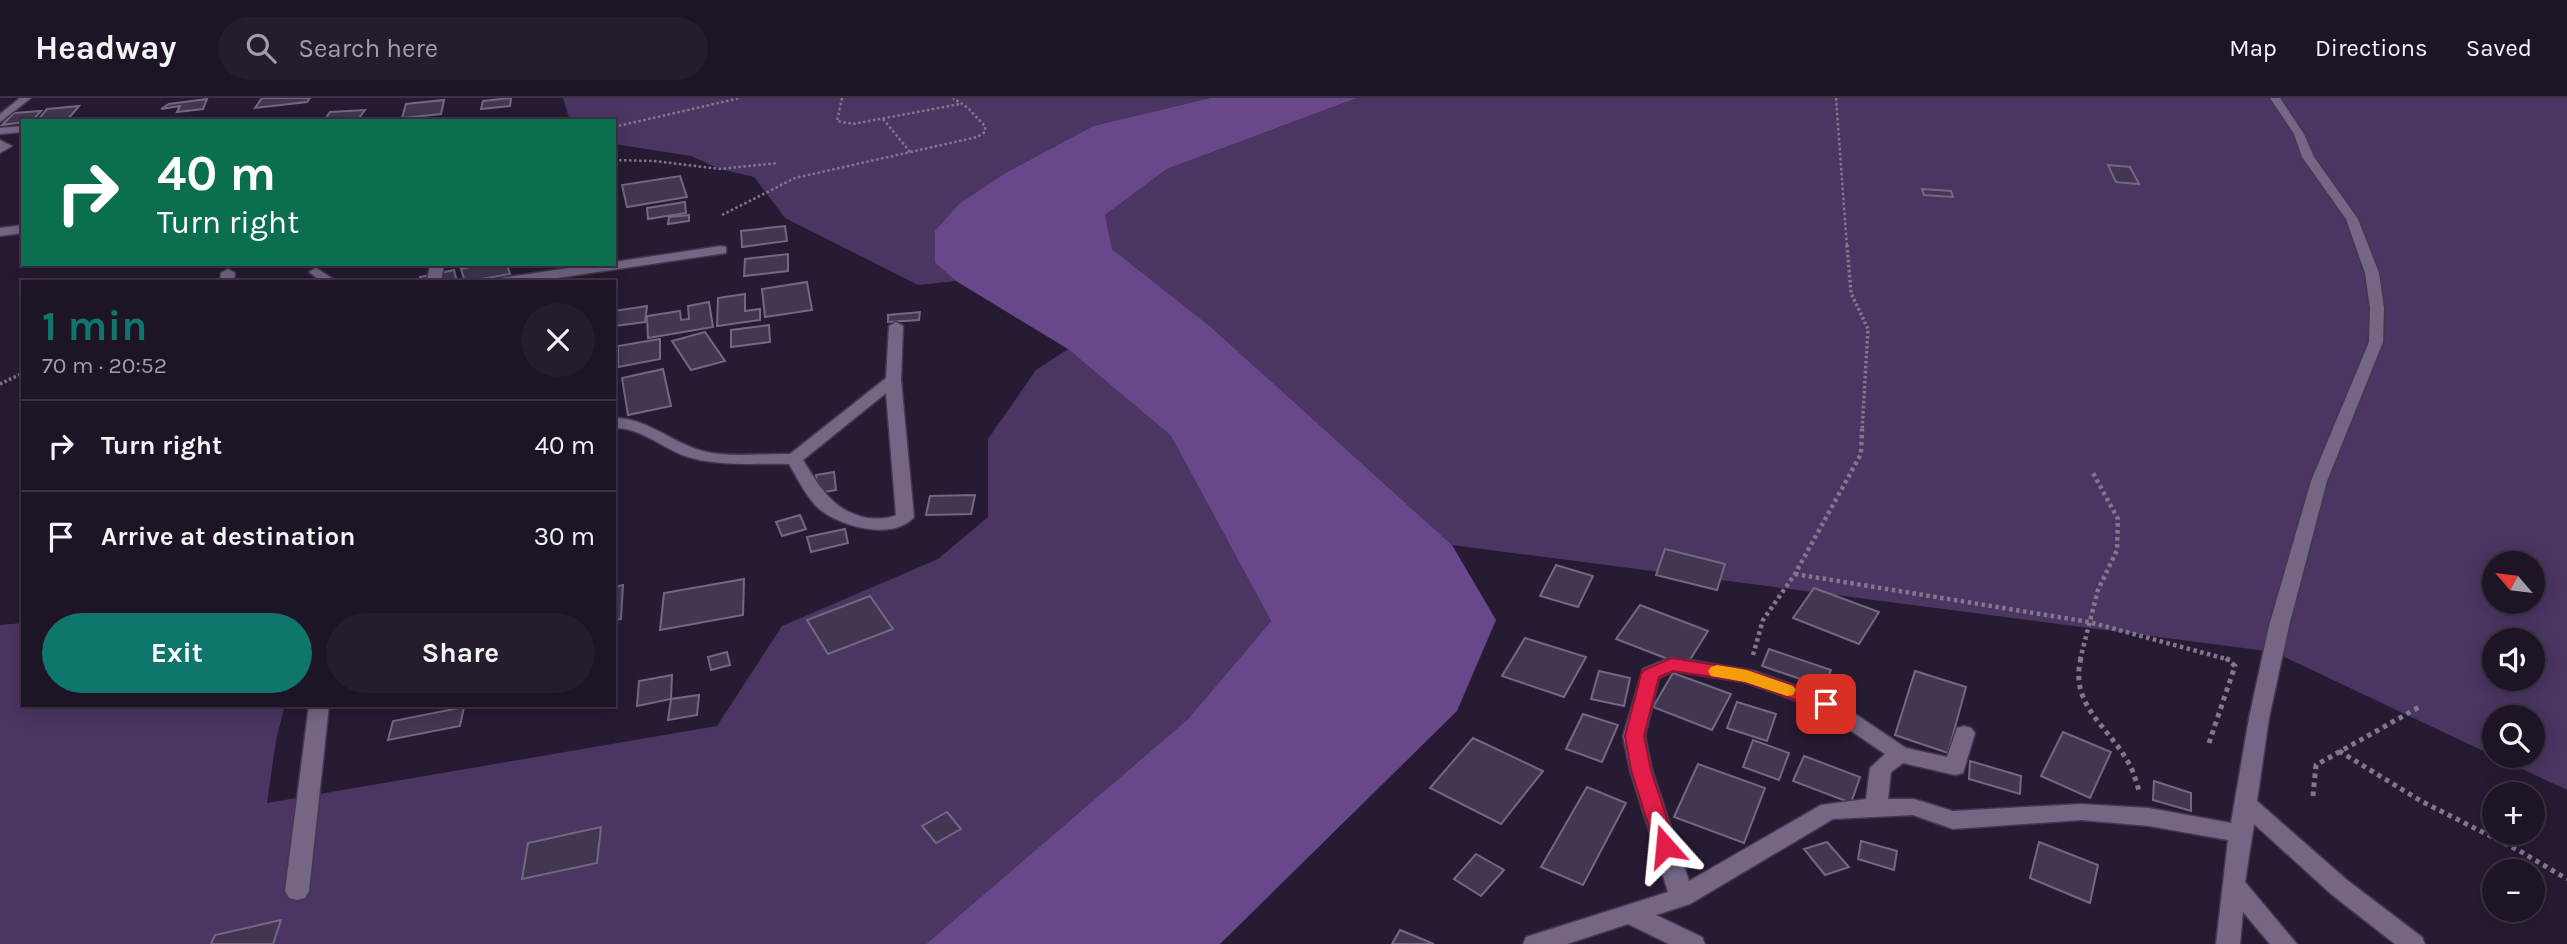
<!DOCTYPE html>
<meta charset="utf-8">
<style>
body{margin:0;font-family:Karla,sans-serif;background:#251d2e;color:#f1f3f6;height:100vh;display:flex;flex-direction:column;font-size:26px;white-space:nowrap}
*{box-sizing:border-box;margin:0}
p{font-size:23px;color:#a09ea7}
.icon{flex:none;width:38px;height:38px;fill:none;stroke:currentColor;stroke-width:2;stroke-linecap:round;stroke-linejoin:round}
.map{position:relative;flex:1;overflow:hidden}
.drawer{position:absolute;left:21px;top:182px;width:595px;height:427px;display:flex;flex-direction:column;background:#1d1426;border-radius:0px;box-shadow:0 4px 18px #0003,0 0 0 2px #3b3343}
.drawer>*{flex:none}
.guide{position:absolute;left:21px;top:21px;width:595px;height:147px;border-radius:0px;box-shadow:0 4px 18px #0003,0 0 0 2px #3b3343;background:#0b6e4f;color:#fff;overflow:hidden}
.needle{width:46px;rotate:298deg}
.fabs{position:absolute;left:2482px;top:453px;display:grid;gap:14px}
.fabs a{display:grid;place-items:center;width:63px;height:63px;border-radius:50%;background:#1d1426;box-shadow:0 4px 18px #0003,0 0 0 2px #3b3343;font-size:35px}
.pin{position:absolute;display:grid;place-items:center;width:60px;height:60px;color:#fff;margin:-30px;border-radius:14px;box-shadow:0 4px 10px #0006}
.me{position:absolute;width:77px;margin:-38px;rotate:342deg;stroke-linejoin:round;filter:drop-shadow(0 0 5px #0008)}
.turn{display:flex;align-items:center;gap:24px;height:147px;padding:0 21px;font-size:32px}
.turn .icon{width:91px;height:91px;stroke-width:2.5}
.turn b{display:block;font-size:49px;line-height:60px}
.round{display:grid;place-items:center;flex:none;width:74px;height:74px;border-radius:37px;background:#251d2e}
.head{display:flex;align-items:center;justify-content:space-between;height:119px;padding:0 21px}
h1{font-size:42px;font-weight:700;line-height:52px;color:#0f766e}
.button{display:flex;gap:14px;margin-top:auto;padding:14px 21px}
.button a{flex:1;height:80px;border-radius:42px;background:#0f766e;color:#fff;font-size:28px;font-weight:700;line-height:80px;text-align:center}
.button a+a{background:#251d2e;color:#f1f3f6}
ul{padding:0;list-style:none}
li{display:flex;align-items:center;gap:21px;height:91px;padding:0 21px;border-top:2px solid #3b3343}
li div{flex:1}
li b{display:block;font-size:26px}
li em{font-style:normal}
header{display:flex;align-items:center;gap:42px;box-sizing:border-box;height:98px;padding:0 35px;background:#1d1426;border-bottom:2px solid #3b3343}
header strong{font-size:33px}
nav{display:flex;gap:38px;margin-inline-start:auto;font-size:24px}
.search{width:490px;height:63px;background:#251d2e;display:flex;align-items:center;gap:18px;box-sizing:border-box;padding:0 24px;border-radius:38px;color:#a09ea7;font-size:26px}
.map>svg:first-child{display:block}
.green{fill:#4b3562;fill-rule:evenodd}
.water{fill:#68478a}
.building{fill:#423650;stroke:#746784;stroke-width:2}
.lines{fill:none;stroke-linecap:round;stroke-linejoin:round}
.minor-casing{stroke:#43384f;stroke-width:3}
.path-far3{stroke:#82788d;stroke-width:2.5;stroke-dasharray:2.5 2.5;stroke-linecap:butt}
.path-far2{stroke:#82788d;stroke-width:3.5;stroke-dasharray:2.5 2.5;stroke-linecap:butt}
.path-far1{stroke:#82788d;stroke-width:4.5;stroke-dasharray:3.5 3.5;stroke-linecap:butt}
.path{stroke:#82788d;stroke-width:5;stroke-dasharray:4.5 4.5;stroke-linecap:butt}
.minor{fill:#756685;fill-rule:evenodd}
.route{fill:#e11d48;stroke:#92132f;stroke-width:2}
.slow{fill:#f59e0b}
</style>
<header>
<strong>Headway</strong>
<div class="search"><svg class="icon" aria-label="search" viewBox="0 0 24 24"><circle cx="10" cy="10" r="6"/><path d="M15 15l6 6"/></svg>Search here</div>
<nav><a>Map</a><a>Directions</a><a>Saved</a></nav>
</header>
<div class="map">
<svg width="2567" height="846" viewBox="0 0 2567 846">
<rect width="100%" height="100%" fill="#271b33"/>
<g class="green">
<polygon points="563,0 1210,0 1093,28 1007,74 960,105 935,165 956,183 918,187 785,120 754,79 720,71 691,58 614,46 614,23 570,23"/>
<path d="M1357 0H2567V692L2494 658H2532V620H2494V658L2274 554 1452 447 1211 229 1112 151 1105 117 1167 71ZM2494 466H2532V504H2494ZM2494 542H2532V581H2494Z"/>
<polygon points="1068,251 1171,338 1271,523 1188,621 926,846 0,846 0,527 23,525 23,607 285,607 276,642 267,705 717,628 782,528 938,461 988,419 988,341 1036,272"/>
</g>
<polygon class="water" points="1210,0 1357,0 1167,71 1105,117 1112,151 1211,229 1452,447 1496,522 1457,613 1220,846 926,846 1188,621 1271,523 1171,338 1068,251 956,183 935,165 935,133 960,105 1007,74 1093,28"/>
<g class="building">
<polygon points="262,0 310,0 307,4 255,10"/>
<polygon points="511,0 510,8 481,11 483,3"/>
<polygon points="207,1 203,11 177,14 180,8 161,11 169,6"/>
<polygon points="444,2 441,16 402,20 406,6"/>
<polygon points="79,8 68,21 37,23 47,11"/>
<polygon points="365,12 359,20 324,23 330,14"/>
<polygon points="41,13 32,23 2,27 14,15"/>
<polygon points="2108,67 2130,69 2139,86 2116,84"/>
<polygon points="680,78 687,99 627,109 622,87"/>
<polygon points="1922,91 1951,93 1953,99 1924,97"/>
<polygon points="685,104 686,115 648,121 647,110"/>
<polygon points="689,117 689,123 668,126 669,119"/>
<polygon points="785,128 787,143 742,149 741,133"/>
<polygon points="788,156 788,173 744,178 745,161"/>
<polygon points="485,166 507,166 510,176 465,184 461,171"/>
<polygon points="454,172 457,184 421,184 420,179"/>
<polygon points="807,184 812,212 765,219 762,191"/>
<polygon points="745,196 745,213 760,211 760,222 717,228 718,200"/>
<polygon points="709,204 713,229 648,240 647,218 680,213 681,222 689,221 688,208"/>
<polygon points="647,208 645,224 614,228 614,213"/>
<polygon points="920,214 919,222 888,224 888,217"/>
<polygon points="769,227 770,244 731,249 731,232"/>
<polygon points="705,234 725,263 691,272 672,243"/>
<polygon points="660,241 660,261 618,269 618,248"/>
<polygon points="663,271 671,308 628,317 622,280"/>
<polygon points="834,374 836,392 818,395 816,377"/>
<polygon points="975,397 971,416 926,417 930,398"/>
<polygon points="800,417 806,431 782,438 776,424"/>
<polygon points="845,431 848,445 811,454 807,439"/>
<polygon points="1665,451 1725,466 1717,492 1656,477"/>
<polygon points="1556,467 1593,478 1578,509 1540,498"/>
<polygon points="744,481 743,517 660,532 664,495"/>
<polygon points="623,487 621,521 614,522 614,489"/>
<polygon points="1814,490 1879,514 1859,546 1793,520"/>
<polygon points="870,498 893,531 828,556 807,522"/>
<polygon points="1640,507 1708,533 1686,568 1616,541"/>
<polygon points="1525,540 1586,559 1564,599 1502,578"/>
<polygon points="1769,551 1831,572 1824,589 1762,568"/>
<polygon points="727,554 730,567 711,572 708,559"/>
<polygon points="1599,573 1630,580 1624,608 1591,601"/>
<polygon points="1915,573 1966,589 1948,655 1895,637"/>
<polygon points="1673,575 1731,596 1712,632 1653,609"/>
<polygon points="672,577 671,601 637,608 639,583"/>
<polygon points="699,597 697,617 668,622 671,601"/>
<polygon points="1737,604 1776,616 1767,643 1727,630"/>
<polygon points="464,609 460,628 388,642 393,623"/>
<polygon points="1583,616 1618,627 1602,664 1566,651"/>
<polygon points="2063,634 2111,654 2090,700 2041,678"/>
<polygon points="1473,640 1543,673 1501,726 1430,690"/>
<polygon points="1753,642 1789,655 1779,682 1743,669"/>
<polygon points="1804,658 1860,679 1851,705 1793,683"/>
<polygon points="1970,663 2021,678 2020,696 1969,681"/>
<polygon points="1698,666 1765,690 1744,745 1674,719"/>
<polygon points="2154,683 2191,695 2191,713 2153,702"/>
<polygon points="1587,689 1626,705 1583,787 1541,769"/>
<polygon points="947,714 961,731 936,745 922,728"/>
<polygon points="601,729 597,765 522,781 528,745"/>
<polygon points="1861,743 1897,753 1894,772 1858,761"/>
<polygon points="1827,744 1849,769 1825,777 1804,751"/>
<polygon points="2039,744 2098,767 2090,805 2030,780"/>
<polygon points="1476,756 1504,772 1481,798 1454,781"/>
<polygon points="281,822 273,846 211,846 215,837"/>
<polygon points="1400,832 1434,846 1392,846"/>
</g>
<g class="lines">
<g class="minor-casing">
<g id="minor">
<polygon points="20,0 31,0 0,24 0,16"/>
<path d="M2270 0H2280L2304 36 2314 59 2358 121 2379 175 2384 210 2383 244 2327 383 2289 528 2269 620 2257 703 2347 782 2422 839 2425 846H2395L2331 796 2254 726 2245 784 2297 846H2270L2243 814 2240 846H2216L2228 742 2149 728 2081 722 1953 731 1913 717 1833 721 1690 806 1656 817 1702 839 1705 846H1669L1628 826 1567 846H1523L1526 839 1668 794 1630 672 1623 638 1643 571 1672 559 1754 573 1833 601 1906 650 1947 659 1957 630 1964 628 1971 630 1975 635 1963 675 1955 677 1903 665 1891 674 1888 701H1914L1953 713 2081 706 2149 710 2231 725 2249 620 2269 528 2311 383 2369 244 2370 210 2365 175 2346 121 2302 59 2294 36ZM1674 573 1744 584 1819 611 1885 656 1870 670 1866 701 1821 707 1689 783 1652 672 1645 638 1659 580Z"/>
<polygon points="23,28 23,34 0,36 0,30"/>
<polygon points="0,42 12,48 0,55"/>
<polygon points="23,127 23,135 0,138 0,130"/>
<polygon points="721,148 726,149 726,155 530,184 494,184 501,180 596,166 614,166 614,164"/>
<polygon points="430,166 444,166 441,184 427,184"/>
<polygon points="316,170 338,184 322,184 309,174"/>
<polygon points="228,171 235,175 234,184 220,184 221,175"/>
<path d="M896 224 903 228 901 282 914 419C893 444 836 428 816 408 805 396 797 380 789 366 755 365 717 369 685 358 660 349 642 330 614 330V320C646 320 667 341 696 351 725 361 761 355 790 356L886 280 889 228ZM886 295 896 417C887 421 878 421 868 420 834 414 820 390 803 362Z"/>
<polygon points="309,607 329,607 309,793 305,800 297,802 289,800 285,793"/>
</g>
</g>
<g class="path-far3">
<polyline points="842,0 837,23 853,26 960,6"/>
<polyline points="1836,0 1847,149"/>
<polyline points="883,21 911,55"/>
<polyline points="614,29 740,0"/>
<polyline points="614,62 654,63 720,71 778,65"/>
<polyline points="722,117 795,80 977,39 985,34 985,28 968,10 953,0"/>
</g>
<g class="path-far2">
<polyline points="1847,147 1851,195 1868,231 1862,333"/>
<polyline points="0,286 23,275"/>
</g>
<g class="path-far1">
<polyline points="1795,476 2089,524 2230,562"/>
<polyline points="1753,557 1763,522 1795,476 1861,356 1862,331"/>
<polyline points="2080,562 2098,492 2117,452 2118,421 2092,373"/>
</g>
<g class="path">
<path d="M2081 560C2069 607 2108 628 2128 664 2134 673 2136 685 2140 695"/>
<polyline points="2209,645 2235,568 2226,560"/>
<polyline points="2339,653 2421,703 2518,752 2567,781"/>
<polyline points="2313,698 2316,667 2421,608"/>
</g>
<use href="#minor" class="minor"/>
</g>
<polygon class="route" points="1672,560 1747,572 1833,601 1836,606 1833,611 1826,613 1745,584 1673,573 1659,579 1644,638 1651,672 1676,748 1673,754 1665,756 1658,754 1655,748 1631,672 1625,638 1641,576 1644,572"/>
<polygon class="slow" points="1717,567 1747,572 1793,588 1796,592 1793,597 1787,598 1745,584 1711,578 1708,573 1711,569"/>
</svg>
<div class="fabs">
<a><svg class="needle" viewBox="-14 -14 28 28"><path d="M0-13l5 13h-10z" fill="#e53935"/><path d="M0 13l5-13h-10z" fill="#a09ea7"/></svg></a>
<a><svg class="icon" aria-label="sound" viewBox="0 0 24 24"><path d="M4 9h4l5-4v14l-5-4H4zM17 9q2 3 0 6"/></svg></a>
<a><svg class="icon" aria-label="search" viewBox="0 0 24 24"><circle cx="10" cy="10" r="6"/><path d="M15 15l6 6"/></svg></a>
<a>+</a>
<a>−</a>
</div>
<div class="pin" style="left:1826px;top:606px;background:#d93025"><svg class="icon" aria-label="arrive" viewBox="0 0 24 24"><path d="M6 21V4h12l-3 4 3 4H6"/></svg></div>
<svg class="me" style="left:1665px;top:748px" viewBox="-20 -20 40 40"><path d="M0-17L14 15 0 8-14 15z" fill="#e11d48" stroke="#fff" stroke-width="4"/></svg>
<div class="guide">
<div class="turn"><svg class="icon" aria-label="right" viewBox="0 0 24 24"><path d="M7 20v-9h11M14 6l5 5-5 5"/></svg><div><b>40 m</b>Turn right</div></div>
</div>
<section class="drawer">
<div class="head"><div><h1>1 min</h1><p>70 m · 20:52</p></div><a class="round"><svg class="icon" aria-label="close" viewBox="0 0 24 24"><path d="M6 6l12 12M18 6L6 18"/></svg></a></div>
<ul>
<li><svg class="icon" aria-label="right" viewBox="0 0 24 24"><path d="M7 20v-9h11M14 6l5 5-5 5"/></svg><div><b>Turn right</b></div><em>40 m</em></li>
<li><svg class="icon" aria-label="arrive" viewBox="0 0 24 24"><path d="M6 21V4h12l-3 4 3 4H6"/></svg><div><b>Arrive at destination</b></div><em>30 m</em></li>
</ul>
<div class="button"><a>Exit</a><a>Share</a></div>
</section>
</div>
